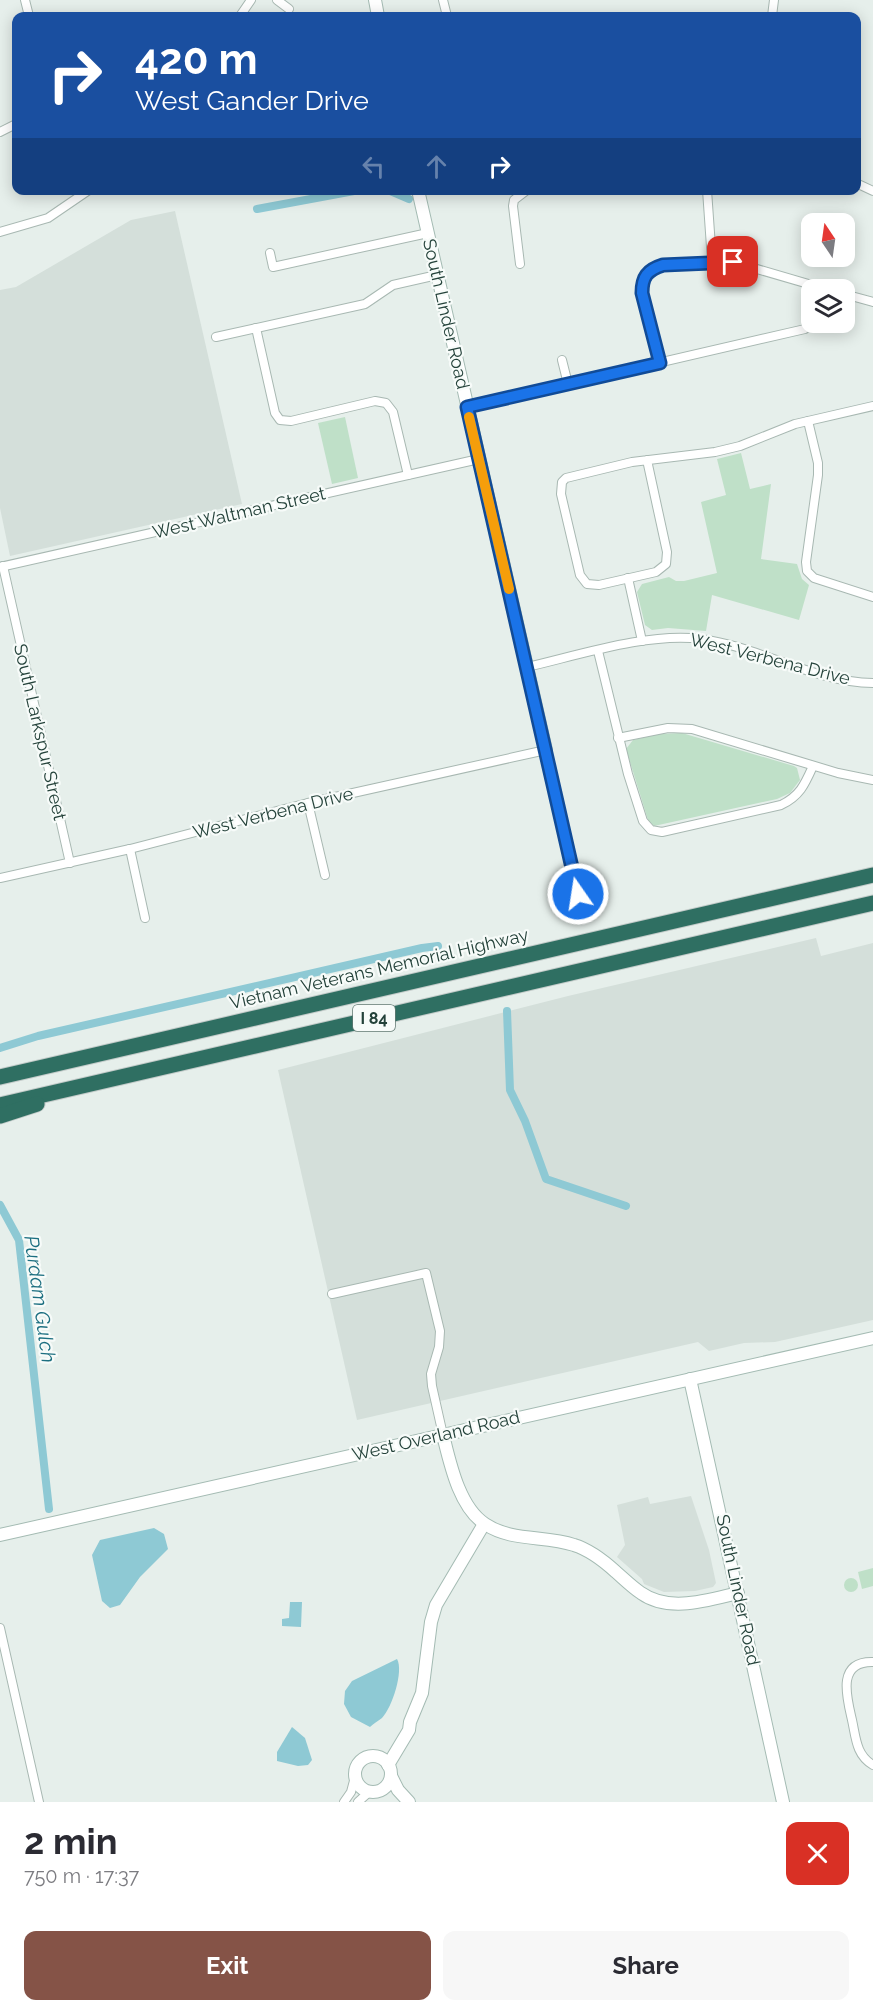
<!DOCTYPE html>
<meta charset="utf-8">
<style>
body{margin:0;font-family:Raleway,sans-serif;background:#f7f7f7;color:#2b2b33;height:100vh;display:flex;flex-direction:column;font-size:22px;white-space:nowrap}
*{box-sizing:border-box;margin:0}
p{font-size:20px;color:#7c7c81}
.icon{flex:none;width:33px;height:33px;fill:none;stroke:currentColor;stroke-width:2;stroke-linecap:round;stroke-linejoin:round}
.map{position:relative;height:1802px;overflow:hidden}
.drawer{display:flex;flex-direction:column;background:#fff;flex:1}
.drawer>*{flex:none}
.hud{position:absolute;left:12px;top:12px;width:849px;height:183px;border-radius:12px;box-shadow:0 3px 15px #0003;background:#1a4fa0;color:#fff;overflow:hidden}
.needle{width:39px;rotate:347deg}
.buttons{position:absolute;left:801px;top:213px;display:grid;gap:12px}
.buttons a{display:grid;place-items:center;width:54px;height:54px;border-radius:12px;background:#fff;box-shadow:0 3px 15px #0003;font-size:30px}
.pin{position:absolute;display:grid;place-items:center;width:51px;height:51px;color:#fff;margin:-26px;border-radius:12px;box-shadow:0 3px 9px #0006}
.me{position:absolute;width:66px;margin:-33px;rotate:347deg;stroke-linejoin:round;filter:drop-shadow(0 0 4px #0008)}
.turn{display:flex;align-items:center;gap:21px;height:126px;padding:0 24px;font-size:27px}
.turn .icon{width:78px;height:78px;stroke-width:2.5}
.turn b{display:block;font-size:42px;line-height:51px}
.lanes{display:flex;align-items:center;height:57px;padding:0 24px;background:#0003;justify-content:center;gap:30px;direction:ltr}
.lanes .off{opacity:.35}
.round{display:grid;place-items:center;flex:none;width:63px;height:63px;border-radius:12px;background:#f7f7f7}
.summary{display:flex;align-items:center;justify-content:space-between;height:102px;padding:0 24px}
h1{font-size:36px;font-weight:700;line-height:45px}
.button{display:flex;gap:12px;margin-top:auto;padding:12px 24px}
.button a{flex:1;height:69px;border-radius:12px;background:#855347;color:#fff;font-size:24px;font-weight:700;line-height:69px;text-align:center}
.button a+a{background:#f7f7f7;color:#2b2b33}
.map>svg:first-child{display:block}
.built{fill:#d4dfda}
.green{fill:#bfe0c8}
.water{fill:#8ec9d4}
.lines{fill:none;stroke-linecap:round;stroke-linejoin:round}
.canal{stroke:#8ec9d4;stroke-width:8}
.street-casing{stroke:#a8b8b2;stroke-width:10}
.secondary-casing{stroke:#a4bbb3;stroke-width:14}
.highway-casing{stroke:#c2cac8;stroke-width:17}
.street{stroke:#fff;stroke-width:8}
.secondary{stroke:#fff;stroke-width:12}
.highway{stroke:#2f6f62;stroke-width:15}
.route-casing{stroke:#114b97;stroke-width:15}
.route{stroke:#1a73e8;stroke-width:10}
.slow{stroke:#f59e0b;stroke-width:10}
.labels{text-anchor:middle;stroke-width:4.5;stroke-linejoin:round;paint-order:stroke}
.shield{fill:#f7fbf9;stroke:#637a73;stroke-width:1.5}
.shield-label{font-size:16px;font-weight:bold;fill:#24423a}
.street-label{font-size:18px;fill:#24423a;stroke:#f7fbf9}
.water-label{font-size:20px;font-style:italic;fill:#1c6f80;stroke:#f7fbf9}
</style>
<div class="map">
<svg width="873" height="1802" viewBox="0 0 873 1802">
<rect width="100%" height="100%" fill="#e6efeb"/>
<g class="built">
<polygon points="175,211 242,504 10,556 0,508 0,290 16,287 131,220"/>
<polygon points="816,938 821,956 873,943 873,1320 775,1342 744,1343 709,1351 698,1342 357,1420 278,1070 568,996"/>
<polygon points="691,1496 709,1550 716,1583 713,1587 695,1591 664,1592 644,1584 642,1579 617,1557 625,1545 617,1505 648,1497 650,1504"/>
</g>
<g class="green">
<polygon points="345,417 358,478 332,484 318,423"/>
<polygon points="741,453 750,489 771,484 761,559 797,564 802,579 809,585 799,620 712,595 706,631 668,628 652,630 645,625 637,592 642,584 669,577 676,581 684,581 717,573 701,502 726,495 717,459"/>
<polygon points="682,733 794,766 797,768 800,780 790,793 777,799 654,826 648,820 626,749 633,740 659,734"/>
<polygon points="873,1568 873,1586 862,1589 858,1572"/>
<circle cx="851" cy="1585" r="7"/>
</g>
<g class="water">
<polygon points="154,1528 164,1534 168,1549 140,1577 120,1605 110,1608 102,1601 92,1555 100,1540"/>
<polygon points="290,1602 302,1602 301,1627 282,1626 282,1619 289,1618"/>
<path d="M397 1659C404 1671 392 1708 382 1718 378 1721 373 1724 370 1727L351 1717 344 1704 345 1691 352 1681Z"/>
<polygon points="292,1727 305,1738 312,1760 308,1765 298,1766 277,1761 277,1752"/>
</g>
<g class="lines">
<g class="canal">
<polyline points="388,190 409,199"/>
<polyline points="257,209 354,191 387,190"/>
<polyline points="507,1011 510,1090 525,1121 546,1179 626,1206"/>
<polyline points="0,1048 38,1036 422,948 438,946"/>
<polyline points="0,1205 19,1240 49,1509"/>
</g>
<g class="street-casing">
<g id="street">
<polyline points="25,0 29,16"/>
<polyline points="277,0 289,9"/>
<polyline points="443,0 447,16"/>
<polyline points="240,16 251,0"/>
<polyline points="772,16 774,0"/>
<polyline points="0,132 16,124"/>
<polyline points="856,183 873,191"/>
<polyline points="707,190 712,261"/>
<polyline points="0,232 48,218 89,190"/>
<polyline points="270,253 273,267 428,233"/>
<polyline points="520,264 513,206 514,200 527,190"/>
<polyline points="844,294 873,302"/>
<polyline points="256,328 275,413 280,420 291,421 375,401 386,403 393,412 408,475"/>
<polyline points="216,337 365,304 393,285 437,275"/>
<polyline points="562,360 568,384"/>
<polyline points="660,363 642,293 642,284 645,274 653,268 663,265 724,261 733,262 829,290"/>
<polyline points="467,407 805,329 816,322"/>
<polyline points="808,421 818,463 818,475 806,562 807,571 814,578 873,597"/>
<polyline points="647,460 667,552 666,564 656,572 599,585 587,584 580,575 561,494 562,482 566,478 632,462 715,452 740,446 795,424 873,406"/>
<polyline points="3,566 70,863"/>
<polyline points="0,567 479,459"/>
<polyline points="628,578 642,641"/>
<path d="M598 651 628 774 643 821 651 830 662 832 781 805C800 796 805 784 813 766"/>
<path d="M527 667C579 655 649 632 701 639 760 647 813 682 873 683"/>
<polyline points="618,738 668,728 692,729 838,773 873,780"/>
<polyline points="308,803 325,875"/>
<polyline points="130,849 145,918"/>
<polyline points="0,878 130,849 308,803 546,750 578,894"/>
<polyline points="332,1294 426,1273 440,1331 439,1347 431,1374 432,1386 443,1435"/>
<polyline points="0,1628 39,1802"/>
<path d="M873 1662C836 1661 847 1698 852 1720 856 1738 856 1755 873 1765"/>
<polyline points="344,1802 351,1792 355,1777"/>
<polyline points="358,1802 369,1792"/>
</g>
</g>
<g class="secondary-casing">
<g id="secondary">
<polyline points="375,0 378,16"/>
<polyline points="418,190 546,750"/>
<polyline points="690,1379 783,1802"/>
<path d="M443 1435C450 1463 459 1507 485 1524 512 1542 545 1535 574 1545 590 1550 604 1561 616 1572 624 1579 632 1587 641 1593 669 1613 708 1600 738 1593"/>
<polyline points="0,1535 873,1338"/>
<circle cx="373" cy="1774" r="18"/>
<polyline points="388,1765 409,1730 410,1722 422,1693 431,1622 436,1605 484,1524"/>
<polyline points="391,1776 398,1790 409,1802"/>
</g>
</g>
<g class="highway-casing">
<g id="highway">
<polyline points="0,1077 873,875"/>
<polyline points="0,1105 873,903"/>
<polyline points="0,1116 37,1104"/>
</g>
</g>
<use href="#street" class="street"/>
<use href="#secondary" class="secondary"/>
<use href="#highway" class="highway"/>
</g>
<g class="lines">
<g class="route-casing">
<path id="route" d="M578 894 467 407 660 363 642 293C642 277 647 270 663 265L733 262"/>
</g>
<use href="#route" class="route"/>
<polyline class="slow" points="469,417 509,589"/>
</g>
<g class="labels">
<rect class="shield" x="353" y="1005" width="42" height="26" rx="4.5"/>
<g class="shield-label">
<text x="374" y="1024">I 84</text>
</g>
<g class="street-label">
<text transform="translate(446 314) rotate(77)" y="6">South Linder Road</text>
<text transform="translate(239 513) rotate(-13)" y="6">West Waltman Street</text>
<text transform="translate(770 659) rotate(14)" y="6">West Verbena Drive</text>
<text transform="translate(40 732) rotate(77)" y="6">South Larkspur Street</text>
<text transform="translate(273 813) rotate(-14)" y="6">West Verbena Drive</text>
<text transform="translate(379 969) rotate(-13)" y="6">Vietnam Veterans Memorial Highway</text>
<text transform="translate(436 1436) rotate(-13)" y="6">West Overland Road</text>
<text transform="translate(738 1590) rotate(78)" y="6">South Linder Road</text>
</g>
<g class="water-label">
<text transform="translate(40 1299) rotate(82)" y="7">Purdam Gulch</text>
</g>
</g>
</svg>
<div class="buttons">
<a><svg class="needle" viewBox="-14 -14 28 28"><path d="M0-13l5 13h-10z" fill="#e53935"/><path d="M0 13l5-13h-10z" fill="#7c7c81"/></svg></a>
<a><svg class="icon" aria-label="layers" viewBox="0 0 24 24"><path d="M12 4l9 5-9 5-9-5zM3 14l9 5 9-5"/></svg></a>
</div>
<div class="pin" style="left:733px;top:262px;background:#d93025"><svg class="icon" aria-label="arrive" viewBox="0 0 24 24"><path d="M6 21V4h12l-3 4 3 4H6"/></svg></div>
<svg class="me" style="left:578px;top:894px" viewBox="-20 -20 40 40"><circle r="17" fill="#1a73e8" stroke="#fff" stroke-width="3"/><path d="M0-11L8 9 0 5-8 9z" fill="#fff"/></svg>
<div class="hud">
<div class="turn"><svg class="icon" aria-label="right" viewBox="0 0 24 24"><path d="M7 20v-9h11M14 6l5 5-5 5"/></svg><div><b>420 m</b>West Gander Drive</div></div>
<div class="lanes"><svg class="icon off" aria-label="left" viewBox="0 0 24 24"><path d="M17 20v-9H6M10 6l-5 5 5 5"/></svg><svg class="icon off" aria-label="ahead" viewBox="0 0 24 24"><path d="M12 20V5M6 11l6-6 6 6"/></svg><svg class="icon" aria-label="right" viewBox="0 0 24 24"><path d="M7 20v-9h11M14 6l5 5-5 5"/></svg></div>
</div>
</div>
<section class="drawer">
<div class="summary"><div><h1>2 min</h1><p>750 m · 17:37</p></div><a class="round" style="background:#d93025;color:#fff"><svg class="icon" aria-label="close" viewBox="0 0 24 24"><path d="M6 6l12 12M18 6L6 18"/></svg></a></div>
<div class="button"><a>Exit</a><a>Share</a></div>
</section>
